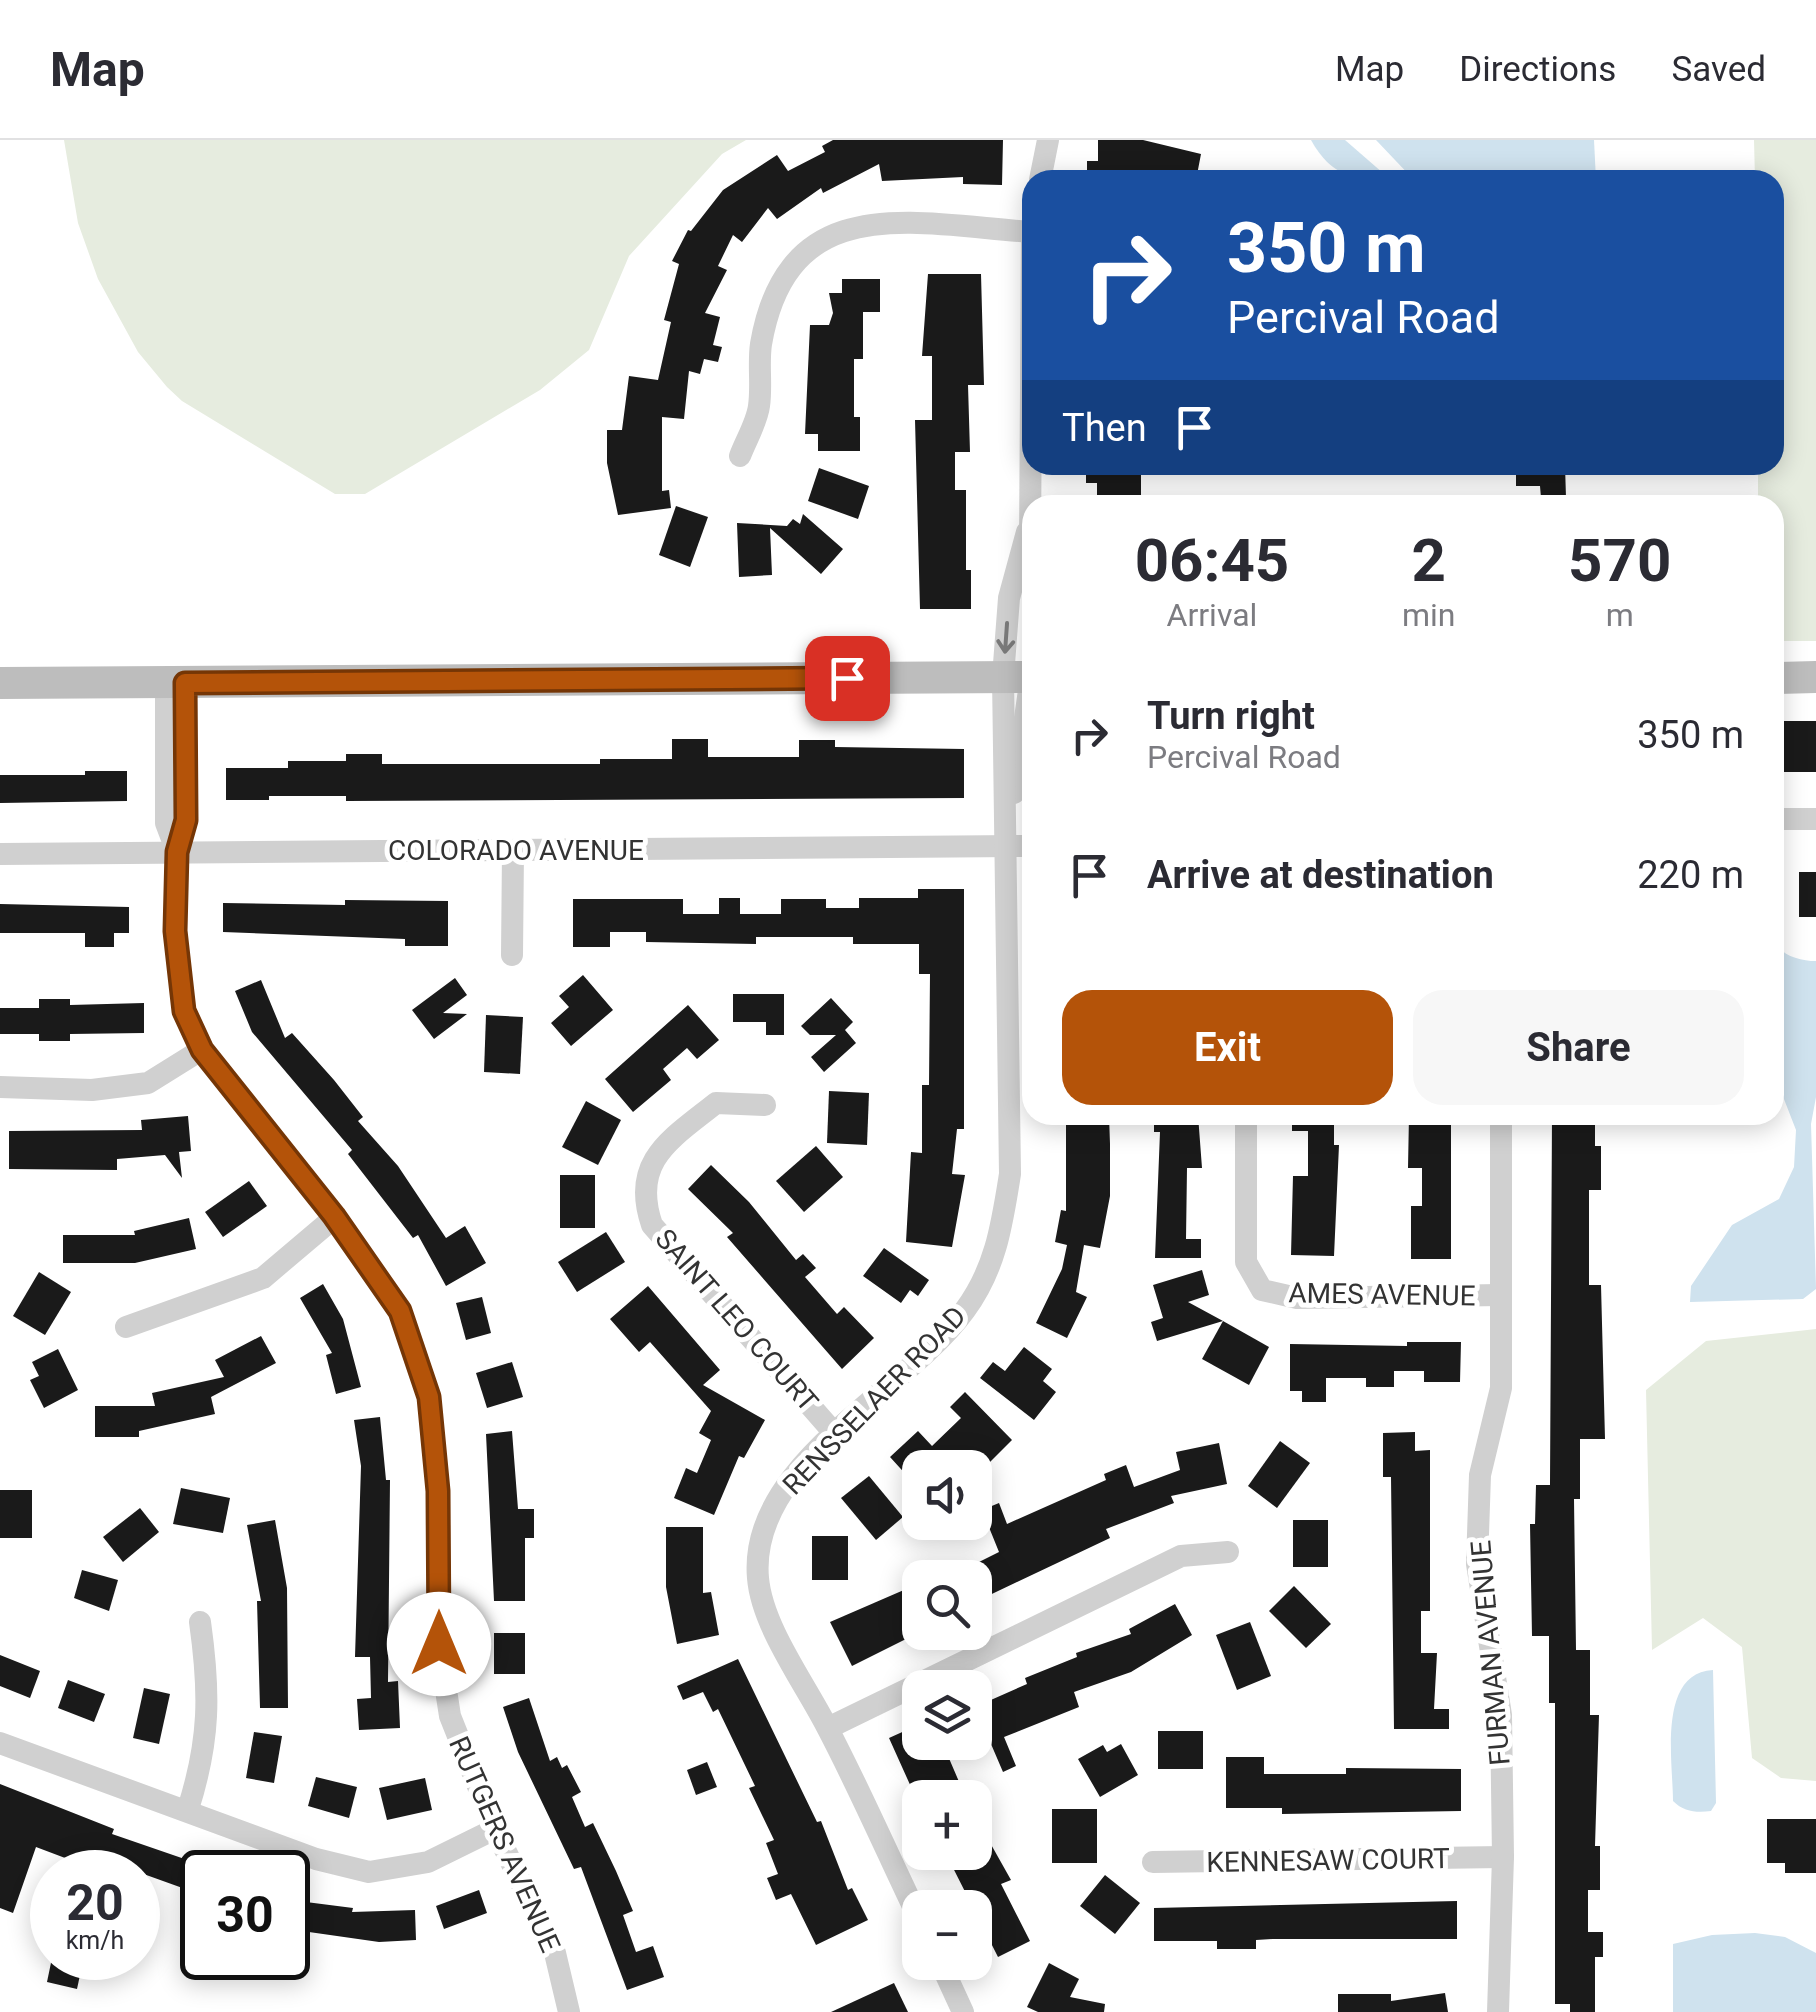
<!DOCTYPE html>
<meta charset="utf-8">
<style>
body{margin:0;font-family:Roboto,sans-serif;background:#f7f7f7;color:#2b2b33;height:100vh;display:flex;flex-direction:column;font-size:38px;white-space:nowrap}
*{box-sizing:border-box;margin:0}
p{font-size:32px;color:#7c7c81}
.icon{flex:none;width:55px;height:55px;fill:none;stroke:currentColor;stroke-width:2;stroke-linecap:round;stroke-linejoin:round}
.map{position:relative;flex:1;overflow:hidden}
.details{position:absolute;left:1022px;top:355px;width:762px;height:630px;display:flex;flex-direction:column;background:#fff;border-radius:30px;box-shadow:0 5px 25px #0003}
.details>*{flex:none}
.hud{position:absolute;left:1022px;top:30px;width:762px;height:305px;border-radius:30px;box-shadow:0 5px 25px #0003;background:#1a4fa0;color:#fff;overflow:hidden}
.tools{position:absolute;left:902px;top:1310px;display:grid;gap:20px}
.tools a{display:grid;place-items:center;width:90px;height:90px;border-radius:20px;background:#fff;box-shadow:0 5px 25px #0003;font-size:50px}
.speed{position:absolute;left:30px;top:1710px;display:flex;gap:20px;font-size:50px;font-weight:700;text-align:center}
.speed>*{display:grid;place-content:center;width:130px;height:130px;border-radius:50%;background:#fff;box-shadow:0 5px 25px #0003;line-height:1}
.speed small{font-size:25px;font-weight:400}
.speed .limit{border:5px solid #111;border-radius:15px;background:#fff;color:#111}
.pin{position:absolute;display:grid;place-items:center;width:85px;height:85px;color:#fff;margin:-42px;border-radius:20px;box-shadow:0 5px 15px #0006}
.me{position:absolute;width:110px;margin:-55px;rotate:0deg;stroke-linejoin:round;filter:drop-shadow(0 0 8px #0008)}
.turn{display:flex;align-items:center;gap:35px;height:210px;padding:0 40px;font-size:45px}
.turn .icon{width:130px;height:130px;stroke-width:2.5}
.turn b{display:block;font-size:70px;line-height:85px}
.then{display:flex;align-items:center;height:95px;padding:0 40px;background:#0003;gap:20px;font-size:38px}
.eta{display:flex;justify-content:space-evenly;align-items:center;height:170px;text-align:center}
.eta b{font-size:60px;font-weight:700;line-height:70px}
.primary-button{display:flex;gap:20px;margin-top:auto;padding:20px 40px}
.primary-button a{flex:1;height:115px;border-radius:30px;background:#b45309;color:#fff;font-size:40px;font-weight:700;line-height:115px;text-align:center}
.primary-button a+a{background:#f7f7f7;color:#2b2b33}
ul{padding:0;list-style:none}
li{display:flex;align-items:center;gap:30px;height:140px;padding:0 40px}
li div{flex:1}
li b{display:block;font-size:38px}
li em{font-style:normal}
header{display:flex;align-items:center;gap:60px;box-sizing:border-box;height:140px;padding:0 50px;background:#fff;border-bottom:2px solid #e1e1e2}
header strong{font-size:48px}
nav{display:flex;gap:55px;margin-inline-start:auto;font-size:35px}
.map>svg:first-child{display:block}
.green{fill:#e6ecdf}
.water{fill:#cfe2ee}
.building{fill:#1a1a1a}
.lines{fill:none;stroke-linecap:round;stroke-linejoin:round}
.street{stroke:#d0d0d0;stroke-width:22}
.secondary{stroke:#bdbdbd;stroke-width:32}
.oneway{stroke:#7a7a7a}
.route-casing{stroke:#753606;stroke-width:25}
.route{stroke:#b45309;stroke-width:18}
.labels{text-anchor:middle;stroke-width:10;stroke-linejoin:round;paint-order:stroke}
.street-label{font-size:28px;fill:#333;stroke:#fff}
</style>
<header>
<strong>Map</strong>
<nav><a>Map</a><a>Directions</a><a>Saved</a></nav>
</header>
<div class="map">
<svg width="1816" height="1872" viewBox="0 0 1816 1872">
<rect width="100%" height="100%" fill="#fff"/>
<g class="green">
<polygon points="64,0 746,0 722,14 629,116 589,210 540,250 365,354 335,354 182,261 167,247 138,212 98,139 78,83"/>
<polygon points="1754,0 1816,0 1816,501 1775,501 1775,365 1758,365 1758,325 1775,325 1775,40 1755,40"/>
<polygon points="1816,1189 1816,1641 1781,1638 1752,1618 1742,1507 1703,1478 1652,1510 1646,1250 1706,1201"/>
</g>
<g class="water">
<path d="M1311 0H1345L1391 40C1353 40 1331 36 1311 0Z"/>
<polygon points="1376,0 1594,0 1596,40 1414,40"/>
<path d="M1775 802C1782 816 1801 821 1816 821V957L1811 984 1816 1149 1803 1159 1690 1162 1691 1146 1732 1085 1779 1059 1794 1027 1796 990 1782 954 1775 950Z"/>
<path d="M1713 1530 1716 1663 1711 1671C1697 1673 1684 1672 1673 1661 1673 1623 1657 1533 1713 1530Z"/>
<polygon points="1755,1793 1785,1797 1816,1813 1816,1872 1673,1872 1673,1804 1712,1795"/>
</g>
<g class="building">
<polygon points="833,0 1003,0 1002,45 963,44 963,37 882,41 879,24 823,53 821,48 777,79 768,68 742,102 733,95 718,126 727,130 705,173 720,177 713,205 722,207 718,222 704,219 700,234 689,231 684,279 662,277 662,351 669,350 671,368 618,375 607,323 607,290 622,290 629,236 658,240 671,182 664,180 679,124 672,121 688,90 691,91 723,50 777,15 788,31 825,12 822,6"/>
<polygon points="1098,0 1143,0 1201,14 1196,40 1087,39 1087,21 1098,21"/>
<polygon points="928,134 981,134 984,245 968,245 970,312 955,312 955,350 966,350 966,430 971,430 971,469 920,469 915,280 932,280 932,216 922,216"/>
<polygon points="842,139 880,139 880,172 863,172 863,219 854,219 854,277 860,277 860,311 818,311 818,294 805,294 810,185 829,185 833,173 829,153 842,153"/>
<polygon points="1086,325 1141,325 1141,365 1097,365 1097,343 1086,343"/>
<polygon points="1516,325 1565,325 1566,358 1541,358 1540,346 1516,346"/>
<polygon points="819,328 869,346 858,379 808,361"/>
<polygon points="676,366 708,377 690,427 659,415"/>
<polygon points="803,374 843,409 821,434 770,388 772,435 739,437 737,383 787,386 793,379 800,384"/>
<rect x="1775" y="581" width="41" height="51"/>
<polygon points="672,599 708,599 708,617 799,617 799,600 835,600 835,607 964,609 964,658 346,661 346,656 269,656 269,660 226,660 226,628 288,628 288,621 346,621 346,614 382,614 382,624 600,624 600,619 672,619"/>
<polygon points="85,631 127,631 127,661 0,663 0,635 85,635"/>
<rect x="1799" y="732" width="17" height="45"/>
<polygon points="918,749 964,749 964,989 957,989 952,1034 965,1035 952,1107 906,1102 911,1012 922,1013 922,945 929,945 930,834 919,834 919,804 853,804 853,797 756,797 756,804 646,802 646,792 610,792 610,807 573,807 573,759 683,759 683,774 719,774 719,758 740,758 740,774 781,774 781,759 826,759 826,768 859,768 859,758 918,758"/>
<polygon points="345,760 448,761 448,806 405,806 405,799 223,792 223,763 345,765"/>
<polygon points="0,764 129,767 129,793 114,793 114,807 85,807 85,793 0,793"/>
<polygon points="583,835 613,870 571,906 551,883 569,867 559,856"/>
<polygon points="455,838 467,855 443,873 467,874 434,899 412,870"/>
<polygon points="261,840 285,898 292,893 334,940 363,977 358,981 398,1026 446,1098 465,1086 486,1123 446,1146 418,1095 413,1098 348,1014 352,1010 252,892 235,851"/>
<polygon points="733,854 784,854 784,895 766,895 766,882 733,882"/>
<polygon points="831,858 853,882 845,890 856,903 824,932 811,917 836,895 810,895 801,886"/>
<polygon points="39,859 70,859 70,865 144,863 144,893 70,894 70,901 39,901 39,894 0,894 0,868 39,868"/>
<polygon points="688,865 719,900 697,919 687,908 663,929 671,940 633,972 605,939"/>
<polygon points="486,875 523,877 520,934 484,932"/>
<polygon points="829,951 869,953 867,1005 827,1003"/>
<polygon points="586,961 621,980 598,1025 562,1007"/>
<polygon points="1066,975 1109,975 1110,1004 1110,1056 1100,1108 1084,1105 1076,1152 1087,1157 1067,1198 1036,1183 1062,1129 1067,1105 1055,1102 1061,1070 1066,1071"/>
<polygon points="1154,975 1198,975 1202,1028 1187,1028 1186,1099 1201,1099 1201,1118 1155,1118 1160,992 1154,992"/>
<polygon points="1292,975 1334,975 1334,1005 1339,1005 1334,1116 1291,1115 1293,1036 1308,1036 1308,991 1292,991"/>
<polygon points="1409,975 1451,975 1451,1119 1411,1119 1411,1066 1422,1066 1422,1028 1408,1028"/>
<polygon points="1552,975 1595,975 1595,1006 1601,1006 1601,1050 1589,1050 1589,1145 1601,1145 1605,1299 1580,1299 1580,1359 1574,1359 1576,1510 1590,1510 1590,1575 1599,1575 1595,1706 1600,1706 1600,1750 1588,1750 1588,1792 1603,1792 1603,1817 1595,1817 1595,1872 1570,1872 1570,1864 1555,1864 1555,1563 1549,1563 1549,1496 1532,1496 1530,1384 1535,1384 1536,1345 1550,1345"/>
<polygon points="188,976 191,1011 179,1012 182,1038 165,1015 117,1019 117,1030 9,1029 9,991 142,990 141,980"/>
<polygon points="816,1006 843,1037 804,1072 776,1041"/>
<polygon points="711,1025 749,1062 796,1120 803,1114 816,1128 805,1137 837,1174 844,1167 874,1198 842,1229 727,1097 733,1093 688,1049"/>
<rect x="560" y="1035" width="35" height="53"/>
<polygon points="249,1041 267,1066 223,1097 205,1072"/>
<polygon points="189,1078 196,1109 135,1123 63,1123 63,1095 135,1095 134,1091"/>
<polygon points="606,1092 625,1122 577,1152 558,1122"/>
<polygon points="884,1108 929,1140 918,1156 910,1150 901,1163 863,1136"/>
<polygon points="1202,1130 1209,1155 1188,1162 1223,1181 1157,1201 1151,1182 1163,1178 1153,1145"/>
<polygon points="39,1132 71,1152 45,1195 13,1176"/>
<polygon points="323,1144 343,1179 361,1247 336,1254 326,1215 332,1213 300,1158"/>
<polygon points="648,1146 720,1230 703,1245 765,1280 744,1318 739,1316 714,1375 674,1358 686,1328 697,1333 711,1300 699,1293 711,1271 650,1202 639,1212 610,1179"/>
<polygon points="482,1157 491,1193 466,1200 456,1163"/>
<polygon points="1223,1181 1269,1207 1249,1245 1202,1219"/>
<polygon points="261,1196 276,1223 211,1257 215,1274 139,1291 139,1297 95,1297 95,1266 155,1266 152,1253 224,1237 215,1220"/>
<polygon points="1407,1202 1461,1202 1460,1242 1424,1242 1424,1231 1394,1231 1394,1247 1366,1247 1366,1238 1326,1238 1326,1262 1302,1262 1302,1251 1290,1251 1290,1204 1407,1206"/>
<polygon points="1024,1207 1052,1229 1043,1241 1056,1252 1034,1280 980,1238 993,1222 1005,1231"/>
<polygon points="58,1209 78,1250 44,1268 30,1240 39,1236 32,1222"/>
<polygon points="512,1222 523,1257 487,1268 476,1233"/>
<polygon points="965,1252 1012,1300 984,1328 920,1328 920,1350 890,1317 918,1291 932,1306 961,1278 950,1267"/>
<polygon points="380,1277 386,1340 390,1340 388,1542 398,1541 400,1588 359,1590 357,1559 371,1558 370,1517 355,1517 361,1326 354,1280"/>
<polygon points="512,1291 518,1369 534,1369 534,1398 525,1398 525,1461 494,1461 486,1294"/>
<polygon points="1415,1292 1415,1311 1430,1310 1430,1471 1421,1471 1421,1513 1437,1513 1434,1569 1449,1569 1449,1589 1394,1589 1391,1337 1383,1337 1383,1293"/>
<polygon points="1280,1301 1310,1323 1277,1368 1248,1346"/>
<polygon points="1219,1303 1227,1344 1171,1356 1174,1363 1106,1389 1110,1398 975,1462 975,1438 947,1438 999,1412 982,1370 999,1363 1007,1384 1106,1340 1104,1334 1126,1325 1134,1347 1180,1330 1176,1312"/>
<polygon points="869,1336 903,1377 876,1400 841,1358"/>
<polygon points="181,1348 230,1358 223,1393 173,1384"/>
<rect x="0" y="1350" width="32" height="48"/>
<polygon points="140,1368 159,1392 123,1422 103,1397"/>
<polygon points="275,1380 287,1448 288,1568 260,1568 257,1461 261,1461 247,1385"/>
<rect x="1293" y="1380" width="35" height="47"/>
<polygon points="666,1387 703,1387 703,1453 711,1452 719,1495 677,1504 666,1447"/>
<rect x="812" y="1396" width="36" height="44"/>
<polygon points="82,1430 118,1440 109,1471 74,1458"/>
<polygon points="920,1443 920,1492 852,1526 830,1482"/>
<polygon points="1294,1446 1331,1484 1306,1508 1269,1471"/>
<polygon points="1175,1464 1192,1495 1131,1532 1074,1552 1079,1567 1004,1597 1016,1626 1003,1632 988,1597 975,1603 975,1567 1027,1544 1025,1538 1077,1517 1076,1513 1131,1494 1129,1489"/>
<polygon points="1250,1482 1271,1536 1237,1550 1216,1495"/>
<rect x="494" y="1493" width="31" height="41"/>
<polygon points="0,1515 40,1531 30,1558 0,1546"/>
<polygon points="738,1519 817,1682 821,1681 848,1750 852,1748 868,1780 816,1805 791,1754 776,1760 767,1738 778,1734 766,1703 774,1700 749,1648 755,1646 718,1569 713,1572 703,1552 683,1560 677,1546"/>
<polygon points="68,1540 105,1554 94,1582 58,1568"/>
<polygon points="144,1548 170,1554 159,1604 133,1598"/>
<polygon points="529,1558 550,1621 557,1617 562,1628 567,1625 581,1652 572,1657 585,1687 593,1683 616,1731 633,1771 623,1775 636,1812 653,1806 664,1837 627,1850 581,1727 574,1729 518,1612 503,1567"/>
<polygon points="920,1584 920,1602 927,1602 932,1615 945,1609 966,1658 916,1658 889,1598"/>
<rect x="1158" y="1591" width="45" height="38"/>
<polygon points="254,1592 282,1596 274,1643 246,1638"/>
<polygon points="1121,1604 1138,1635 1100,1657 1078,1619 1103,1605 1107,1612"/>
<polygon points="1226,1617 1264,1617 1264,1634 1346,1634 1346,1628 1461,1629 1461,1671 1282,1674 1282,1668 1226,1668"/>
<polygon points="707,1622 717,1647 696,1655 687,1630"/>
<polygon points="316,1637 357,1647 349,1678 308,1666"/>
<polygon points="425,1638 432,1670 387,1680 379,1648"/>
<polygon points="0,1644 114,1689 112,1694 202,1725 202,1755 85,1713 81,1724 36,1707 13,1773 0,1768"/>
<rect x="1052" y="1669" width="45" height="54"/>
<polygon points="975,1676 1011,1740 1001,1744 1030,1801 998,1817 945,1712 975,1712"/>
<polygon points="1767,1679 1816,1679 1816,1733 1785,1733 1785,1723 1767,1723"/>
<polygon points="1105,1735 1140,1763 1115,1794 1080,1766"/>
<polygon points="479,1750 487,1773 444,1789 436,1766"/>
<polygon points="1457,1761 1457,1799 1272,1799 1256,1800 1256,1809 1217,1809 1217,1801 1154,1801 1154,1768"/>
<polygon points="306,1762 353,1768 352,1772 415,1770 416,1800 379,1802 302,1791"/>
<polygon points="52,1818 83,1821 77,1849 47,1842"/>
<polygon points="1049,1823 1079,1839 1070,1857 1105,1864 1104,1872 1038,1872 1027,1867"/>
<polygon points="894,1843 908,1872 831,1872"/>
<polygon points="1445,1853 1448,1872 1338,1872 1338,1854 1391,1854 1391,1861"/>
</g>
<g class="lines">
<g class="street">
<polyline points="1040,40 1048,0"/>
<path d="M740 316C746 300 757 282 759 266 762 245 758 224 761 204 788 48 914 84 1032 92"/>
<polyline points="1030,406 1032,95"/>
<polyline points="166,543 166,683 177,712"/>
<polyline points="185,543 186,680 177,712 175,791 184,871 201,910 335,1077 400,1171 429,1257 438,1351 439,1505 450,1576 495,1689 555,1813 569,1872"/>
<polyline points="1014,653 1032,530"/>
<polyline points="1775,679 1816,679"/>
<polyline points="0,714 1032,706"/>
<polyline points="512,815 513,710"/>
<polyline points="0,947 92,950 148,943 201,910"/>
<path d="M765 965 716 963C671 999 630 1021 652 1085L835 1294"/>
<polyline points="1246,975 1246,1122 1262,1150 1297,1158 1501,1155"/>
<polyline points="126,1187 263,1138 335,1077"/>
<polyline points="828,1588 1181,1416 1228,1412"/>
<polyline points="0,1603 316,1719 369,1732 428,1722 495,1689"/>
<path d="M188 1669C210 1600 210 1553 200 1482"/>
<polyline points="1153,1722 1503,1717"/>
<path d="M920 1781C889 1717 861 1652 828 1589 806 1545 762 1487 758 1438 748 1323 905 1253 965 1170 996 1128 1002 1084 1010 1034L1003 537 1009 458 1027 392"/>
<polyline points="940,1822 963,1872"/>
<polyline points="1498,1872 1503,1717 1501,1575 1477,1424 1480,1335 1501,1248 1501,975"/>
</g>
<g class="secondary">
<polyline points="1775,538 1816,537"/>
<polyline points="0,543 1032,537"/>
</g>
</g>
<defs><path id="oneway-shaft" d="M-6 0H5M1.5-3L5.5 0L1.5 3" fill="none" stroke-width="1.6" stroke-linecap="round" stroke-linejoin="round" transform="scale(2.5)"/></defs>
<use class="oneway" href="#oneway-shaft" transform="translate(1006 498) rotate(94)"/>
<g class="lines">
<g class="route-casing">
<polyline id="route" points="439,1504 438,1351 429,1257 400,1171 334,1076 202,910 184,871 175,791 177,712 186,680 185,543 847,538"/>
</g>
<use href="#route" class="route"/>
</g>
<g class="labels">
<g class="street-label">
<text x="516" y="720">COLORADO AVENUE</text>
<text transform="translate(1382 1154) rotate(1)" y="10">AMES AVENUE</text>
<text transform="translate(737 1180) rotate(49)" y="10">SAINT LEO COURT</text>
<text transform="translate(874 1260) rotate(-46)" y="10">RENSSELAER ROAD</text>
<text transform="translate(1490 1513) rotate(-95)" y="10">FURMAN AVENUE</text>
<text transform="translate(505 1704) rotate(66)" y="10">RUTGERS AVENUE</text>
<text transform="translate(1328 1720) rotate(-1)" y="10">KENNESAW COURT</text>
</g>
</g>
</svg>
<div class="tools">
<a><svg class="icon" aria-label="sound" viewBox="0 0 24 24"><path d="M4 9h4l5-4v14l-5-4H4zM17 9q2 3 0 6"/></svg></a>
<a><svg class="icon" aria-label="search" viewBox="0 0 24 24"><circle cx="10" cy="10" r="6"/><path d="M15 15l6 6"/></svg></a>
<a><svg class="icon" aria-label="layers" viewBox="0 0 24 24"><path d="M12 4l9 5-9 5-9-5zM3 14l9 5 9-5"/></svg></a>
<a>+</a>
<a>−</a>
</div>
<div class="speed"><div>20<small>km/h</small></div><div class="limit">30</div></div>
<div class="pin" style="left:847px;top:538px;background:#d93025"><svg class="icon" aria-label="arrive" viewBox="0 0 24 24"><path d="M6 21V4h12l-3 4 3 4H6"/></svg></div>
<svg class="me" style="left:439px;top:1504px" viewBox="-20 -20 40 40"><circle r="19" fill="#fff"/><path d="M0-13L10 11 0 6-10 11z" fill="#b45309"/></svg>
<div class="hud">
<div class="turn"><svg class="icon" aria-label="right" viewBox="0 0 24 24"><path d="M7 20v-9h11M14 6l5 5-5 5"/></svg><div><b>350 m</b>Percival Road</div></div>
<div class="then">Then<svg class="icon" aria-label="arrive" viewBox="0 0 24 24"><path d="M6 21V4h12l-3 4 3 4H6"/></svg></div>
</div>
<section class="details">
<div class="eta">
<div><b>06:45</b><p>Arrival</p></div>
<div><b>2</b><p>min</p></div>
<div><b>570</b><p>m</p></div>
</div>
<ul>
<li><svg class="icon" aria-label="right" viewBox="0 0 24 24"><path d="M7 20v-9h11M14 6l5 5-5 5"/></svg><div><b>Turn right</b><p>Percival Road</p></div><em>350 m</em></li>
<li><svg class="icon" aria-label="arrive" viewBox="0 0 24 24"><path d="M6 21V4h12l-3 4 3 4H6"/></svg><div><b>Arrive at destination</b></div><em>220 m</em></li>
</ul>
<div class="primary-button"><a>Exit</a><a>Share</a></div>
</section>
</div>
